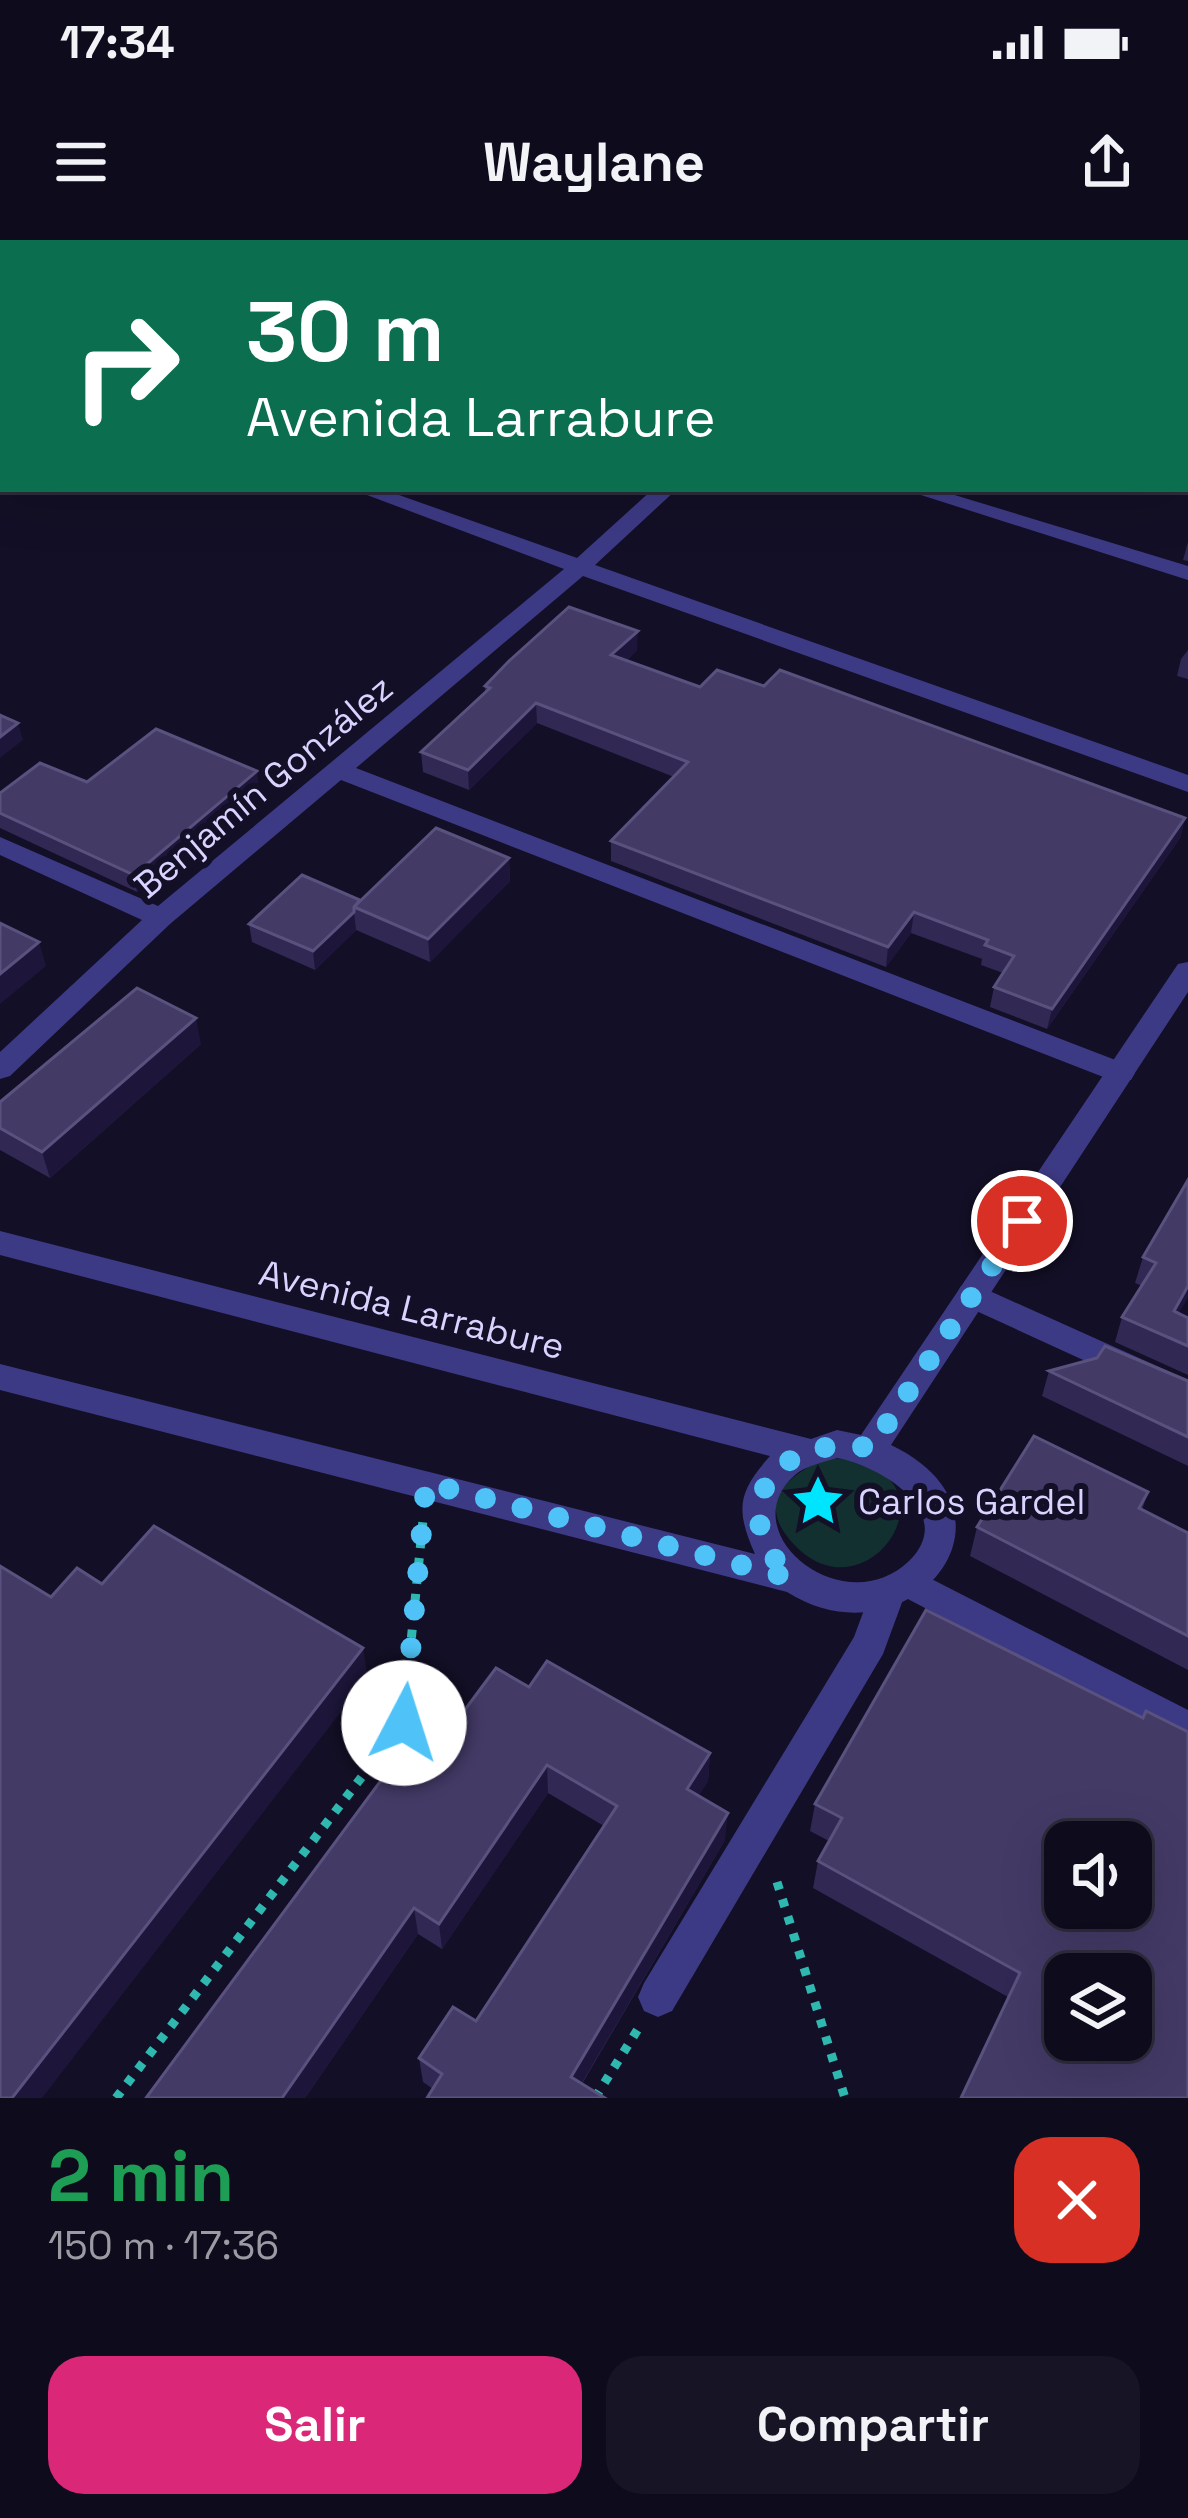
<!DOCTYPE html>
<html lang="es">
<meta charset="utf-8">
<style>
body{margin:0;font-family:"Space Grotesk",sans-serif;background:#171425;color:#f1f3f6;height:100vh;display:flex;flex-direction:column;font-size:45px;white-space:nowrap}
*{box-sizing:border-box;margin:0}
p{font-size:39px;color:#9b9ba3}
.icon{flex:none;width:66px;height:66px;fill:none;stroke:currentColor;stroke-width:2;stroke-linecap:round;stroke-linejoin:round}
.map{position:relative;height:1858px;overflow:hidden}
.sheet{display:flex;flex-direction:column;background:#0e0b1c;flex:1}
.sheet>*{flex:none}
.guide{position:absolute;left:0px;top:0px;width:1188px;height:252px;box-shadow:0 12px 48px #0002,0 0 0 3px #2e2b3b;background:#0b6e4f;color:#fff;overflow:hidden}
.controls{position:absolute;left:1044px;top:1581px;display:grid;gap:24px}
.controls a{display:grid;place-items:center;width:108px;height:108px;border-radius:24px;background:#0e0b1c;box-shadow:0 12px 48px #0002,0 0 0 3px #2e2b3b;font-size:60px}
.pin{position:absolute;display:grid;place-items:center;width:102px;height:102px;color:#fff;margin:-51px;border:6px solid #fff;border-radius:50%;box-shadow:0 3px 12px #0007}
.me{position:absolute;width:132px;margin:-66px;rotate:5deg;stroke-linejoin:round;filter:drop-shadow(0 0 9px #0008)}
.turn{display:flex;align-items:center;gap:42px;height:252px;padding:0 48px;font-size:54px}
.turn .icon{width:156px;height:156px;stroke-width:2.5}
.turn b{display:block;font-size:84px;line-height:102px}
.round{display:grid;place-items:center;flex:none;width:126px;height:126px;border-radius:36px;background:#171425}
.headline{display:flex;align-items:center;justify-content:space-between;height:204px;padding:0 48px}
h1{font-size:72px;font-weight:600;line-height:90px;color:#1e9e55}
.cta{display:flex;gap:24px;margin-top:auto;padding:24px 48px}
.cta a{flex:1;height:138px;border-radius:36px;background:#db2777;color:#fff;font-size:48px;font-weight:600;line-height:138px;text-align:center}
.cta a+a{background:#171425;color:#f1f3f6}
.status{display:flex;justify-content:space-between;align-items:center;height:84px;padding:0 60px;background:#0e0b1c;direction:ltr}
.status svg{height:33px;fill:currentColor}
header{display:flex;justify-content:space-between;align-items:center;height:156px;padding:0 48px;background:#0e0b1c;font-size:54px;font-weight:600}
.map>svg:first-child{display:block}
.green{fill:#12302f}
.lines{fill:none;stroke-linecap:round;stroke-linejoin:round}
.path{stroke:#2fb8b0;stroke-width:9;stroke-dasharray:8 10;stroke-linecap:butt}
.minor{fill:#3d3a85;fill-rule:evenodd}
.tertiary{fill:#3d3a85;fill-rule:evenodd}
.wall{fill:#312854}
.shaded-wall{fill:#1d163a}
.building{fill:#433a66;stroke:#5a527e;stroke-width:3;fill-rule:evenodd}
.route{stroke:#4fc3f7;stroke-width:21;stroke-dasharray:0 37.8}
.labels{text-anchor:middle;stroke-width:12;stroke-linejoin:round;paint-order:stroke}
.street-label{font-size:36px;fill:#d9d4ff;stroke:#130f26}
.poi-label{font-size:36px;fill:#d9d4ff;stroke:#130f26;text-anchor:start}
</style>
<div class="status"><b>17:34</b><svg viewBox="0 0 49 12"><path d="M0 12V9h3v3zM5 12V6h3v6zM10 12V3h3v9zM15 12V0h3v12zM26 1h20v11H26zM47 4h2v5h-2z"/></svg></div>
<header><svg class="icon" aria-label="menu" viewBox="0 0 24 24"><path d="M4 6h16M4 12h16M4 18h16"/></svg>Waylane<svg class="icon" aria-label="share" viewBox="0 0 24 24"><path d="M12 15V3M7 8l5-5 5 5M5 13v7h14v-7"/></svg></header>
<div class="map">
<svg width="1188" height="1858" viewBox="0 0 1188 1858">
<rect width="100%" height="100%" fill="#130f26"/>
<path class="green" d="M827 1218C974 1222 868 1392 790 1300 755 1259 792 1233 827 1218Z"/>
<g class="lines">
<g class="path">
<polyline points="777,1642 845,1858"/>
<polyline points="116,1858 403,1483 423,1280"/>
<polyline points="595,1858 638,1789"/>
</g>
<g class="minor">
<polygon points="585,0 611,0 613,3 587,3"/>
<polygon points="3,86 3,99 0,100 0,87"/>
<polygon points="0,114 3,115 3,127 0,126"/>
<polygon points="1185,163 1188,164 1188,176 1185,175"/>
<polygon points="351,249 382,249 577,318 653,249 677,249 595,325 1188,535 1188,552 583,336 356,528 1131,826 1135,833 1131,840 1111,840 341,540 170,684 10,836 0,839 0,812 142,680 0,615 0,597 158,666 564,329"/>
<polygon points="902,249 935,249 1188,326 1188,340"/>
<polygon points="972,1043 1188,1140 1188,1168 961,1064 956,1055 961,1046"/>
<polygon points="910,1328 1188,1470 1188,1506 904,1357 883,1414 672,1771 658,1777 644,1771 638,1757 644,1743 854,1397 874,1343 893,1341 898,1332"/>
</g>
<path class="tertiary" d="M1188 722V752L891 1205C1037 1275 907 1428 787 1352L0 1150V1124L755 1314C735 1269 738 1252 770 1216L0 1015V991L811 1199 837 1190 861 1195 1178 724ZM837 1218C878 1225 959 1272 909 1321 843 1384 730 1292 795 1235 805 1226 824 1222 837 1218Z"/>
</g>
<g class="wall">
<polygon points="1185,61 1188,70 1188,126 1185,125"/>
<polygon points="1188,302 1188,321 1183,320"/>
<polygon points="637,410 626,421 700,447 1185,578 1180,598 1047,789 990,767 994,747 1003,733 981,725 982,719 911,693 886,727 611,621 611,601 674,537 537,483 469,550 423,532 421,512 485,452 485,446"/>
<polygon points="1188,410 1188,439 1177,436 1181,419"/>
<polygon points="87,542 259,548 137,652 0,588 0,553"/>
<polygon points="509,618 510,641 430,722 356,690 315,730 252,702 249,684 360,660"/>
<polygon points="201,804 50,938 0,910 0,862"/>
<polygon points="1188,940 1188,1057 1178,1074 1188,1078 1188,1135 1115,1102 1122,1077 1142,1046 1135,1043 1143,1017"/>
<polygon points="1049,1131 1188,1141 1188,1226 1042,1156"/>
<polygon points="1148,1252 1142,1270 1188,1293 1188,1430 970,1316 977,1287"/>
<polygon points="529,1447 710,1513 708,1541 698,1556 725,1600 582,1844 433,1849 423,1842 419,1818 476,1781 604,1586 548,1553 442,1709 418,1694 305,1858 461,1475"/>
<polygon points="1143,1478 1008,1757 813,1648 818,1621 829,1601 810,1591 815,1564"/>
</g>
<g class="shaded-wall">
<polygon points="638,391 637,410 611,435 611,415"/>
<polygon points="536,463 537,483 469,550 468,530"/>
<polygon points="18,483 23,500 0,518 0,497"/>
<polygon points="257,531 259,548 137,652 134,635"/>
<polygon points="1185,578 1180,598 1047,789 1052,769"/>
<polygon points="509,618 510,641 430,722 428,699"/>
<polygon points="354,672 356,690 315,730 313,711"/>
<polygon points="914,672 911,693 886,727 888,707"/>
<polygon points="39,702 46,726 0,764 0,734"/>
<polygon points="196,778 201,804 50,938 42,912"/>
<polygon points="1188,1046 1188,1057 1165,1097 1174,1071"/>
<polygon points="363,1408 368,1437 42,1858 12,1858"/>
<polygon points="710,1513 708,1541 685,1577 687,1549"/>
<polygon points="547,1525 548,1553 442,1709 439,1684"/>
<polygon points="728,1573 725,1600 573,1858 571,1837"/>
<polygon points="414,1668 418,1694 305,1858 282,1858"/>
</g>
<g class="building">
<polygon points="1124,0 1188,0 1188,19 1185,22 1185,3 1121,3"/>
<polygon points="1185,69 1188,70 1188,110 1185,109"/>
<polygon points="0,199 3,200 3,225 0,227"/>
<polygon points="569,367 638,391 611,415 700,447 717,430 764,446 780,430 1185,578 1052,769 994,747 1014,716 985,705 988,700 914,672 888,707 611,601 688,522 536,463 468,530 421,512 490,448 485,446 509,421"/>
<polygon points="0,475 18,483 0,497"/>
<polygon points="156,489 257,531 134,635 0,573 0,553 40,523 87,542"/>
<polygon points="436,588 509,618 428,699 354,667"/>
<polygon points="302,635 360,660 354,667 354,672 313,711 249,684"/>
<polygon points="0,683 39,702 0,734"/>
<polygon points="137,748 196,778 42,912 0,888 0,862"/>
<polygon points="1188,940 1188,1046 1174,1071 1188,1078 1188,1106 1122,1077 1156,1023 1143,1017"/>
<polygon points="1105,1106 1188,1141 1188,1197 1049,1131 1097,1118"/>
<polygon points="1034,1196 1148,1252 1139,1268 1188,1293 1188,1396 977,1287"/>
<polygon points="154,1286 363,1408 12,1858 0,1858 0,1326 51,1357 77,1328 102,1344"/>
<path d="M926 1370 1143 1478 1146 1471 1188 1492V1858H961L1020 1733 818 1621 842 1578 815 1564ZM1065 1602H1131V1668H1065ZM1065 1734H1131V1800H1065Z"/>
<polygon points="547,1421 710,1513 687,1549 728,1573 571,1837 605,1858 427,1858 442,1834 419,1818 453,1767 476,1781 617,1566 547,1525 439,1684 414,1668 282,1858 146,1858 439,1462 461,1475 496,1428 529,1447"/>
</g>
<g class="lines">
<path class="route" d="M404 1483 426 1243 791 1338C718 1265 780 1192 871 1208L1022 981"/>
</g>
<defs>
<g id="sight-bare" transform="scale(4.14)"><path d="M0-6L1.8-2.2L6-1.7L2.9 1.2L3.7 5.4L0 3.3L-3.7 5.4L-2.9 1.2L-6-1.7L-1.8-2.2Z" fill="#00e5ff" stroke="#130f26" stroke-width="2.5" paint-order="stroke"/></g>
</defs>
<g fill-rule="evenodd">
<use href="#sight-bare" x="818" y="1261"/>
</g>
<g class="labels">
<g class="street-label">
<text transform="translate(263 546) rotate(-40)" y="13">Benjamín González</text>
<text transform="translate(412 1069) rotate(14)" y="13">Avenida Larrabure</text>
</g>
<g class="poi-label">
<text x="858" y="1274">Carlos Gardel</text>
</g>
</g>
</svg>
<div class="controls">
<a><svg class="icon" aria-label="sound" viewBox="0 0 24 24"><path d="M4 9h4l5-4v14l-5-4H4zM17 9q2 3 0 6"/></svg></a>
<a><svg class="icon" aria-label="layers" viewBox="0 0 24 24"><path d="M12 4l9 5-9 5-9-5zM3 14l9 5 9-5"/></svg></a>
</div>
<div class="pin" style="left:1022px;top:981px;background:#d93025"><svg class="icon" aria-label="arrive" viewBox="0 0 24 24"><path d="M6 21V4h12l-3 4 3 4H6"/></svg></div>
<svg class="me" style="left:404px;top:1483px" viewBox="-20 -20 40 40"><circle r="19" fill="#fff"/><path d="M0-13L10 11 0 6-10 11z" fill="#4fc3f7"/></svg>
<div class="guide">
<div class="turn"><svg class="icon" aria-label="right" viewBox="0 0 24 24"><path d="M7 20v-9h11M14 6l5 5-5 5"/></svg><div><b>30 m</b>Avenida Larrabure</div></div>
</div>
</div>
<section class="sheet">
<div class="headline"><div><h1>2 min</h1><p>150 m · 17:36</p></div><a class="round" style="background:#d93025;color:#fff"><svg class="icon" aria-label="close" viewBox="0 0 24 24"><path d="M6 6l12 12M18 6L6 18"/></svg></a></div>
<div class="cta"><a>Salir</a><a>Compartir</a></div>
</section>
